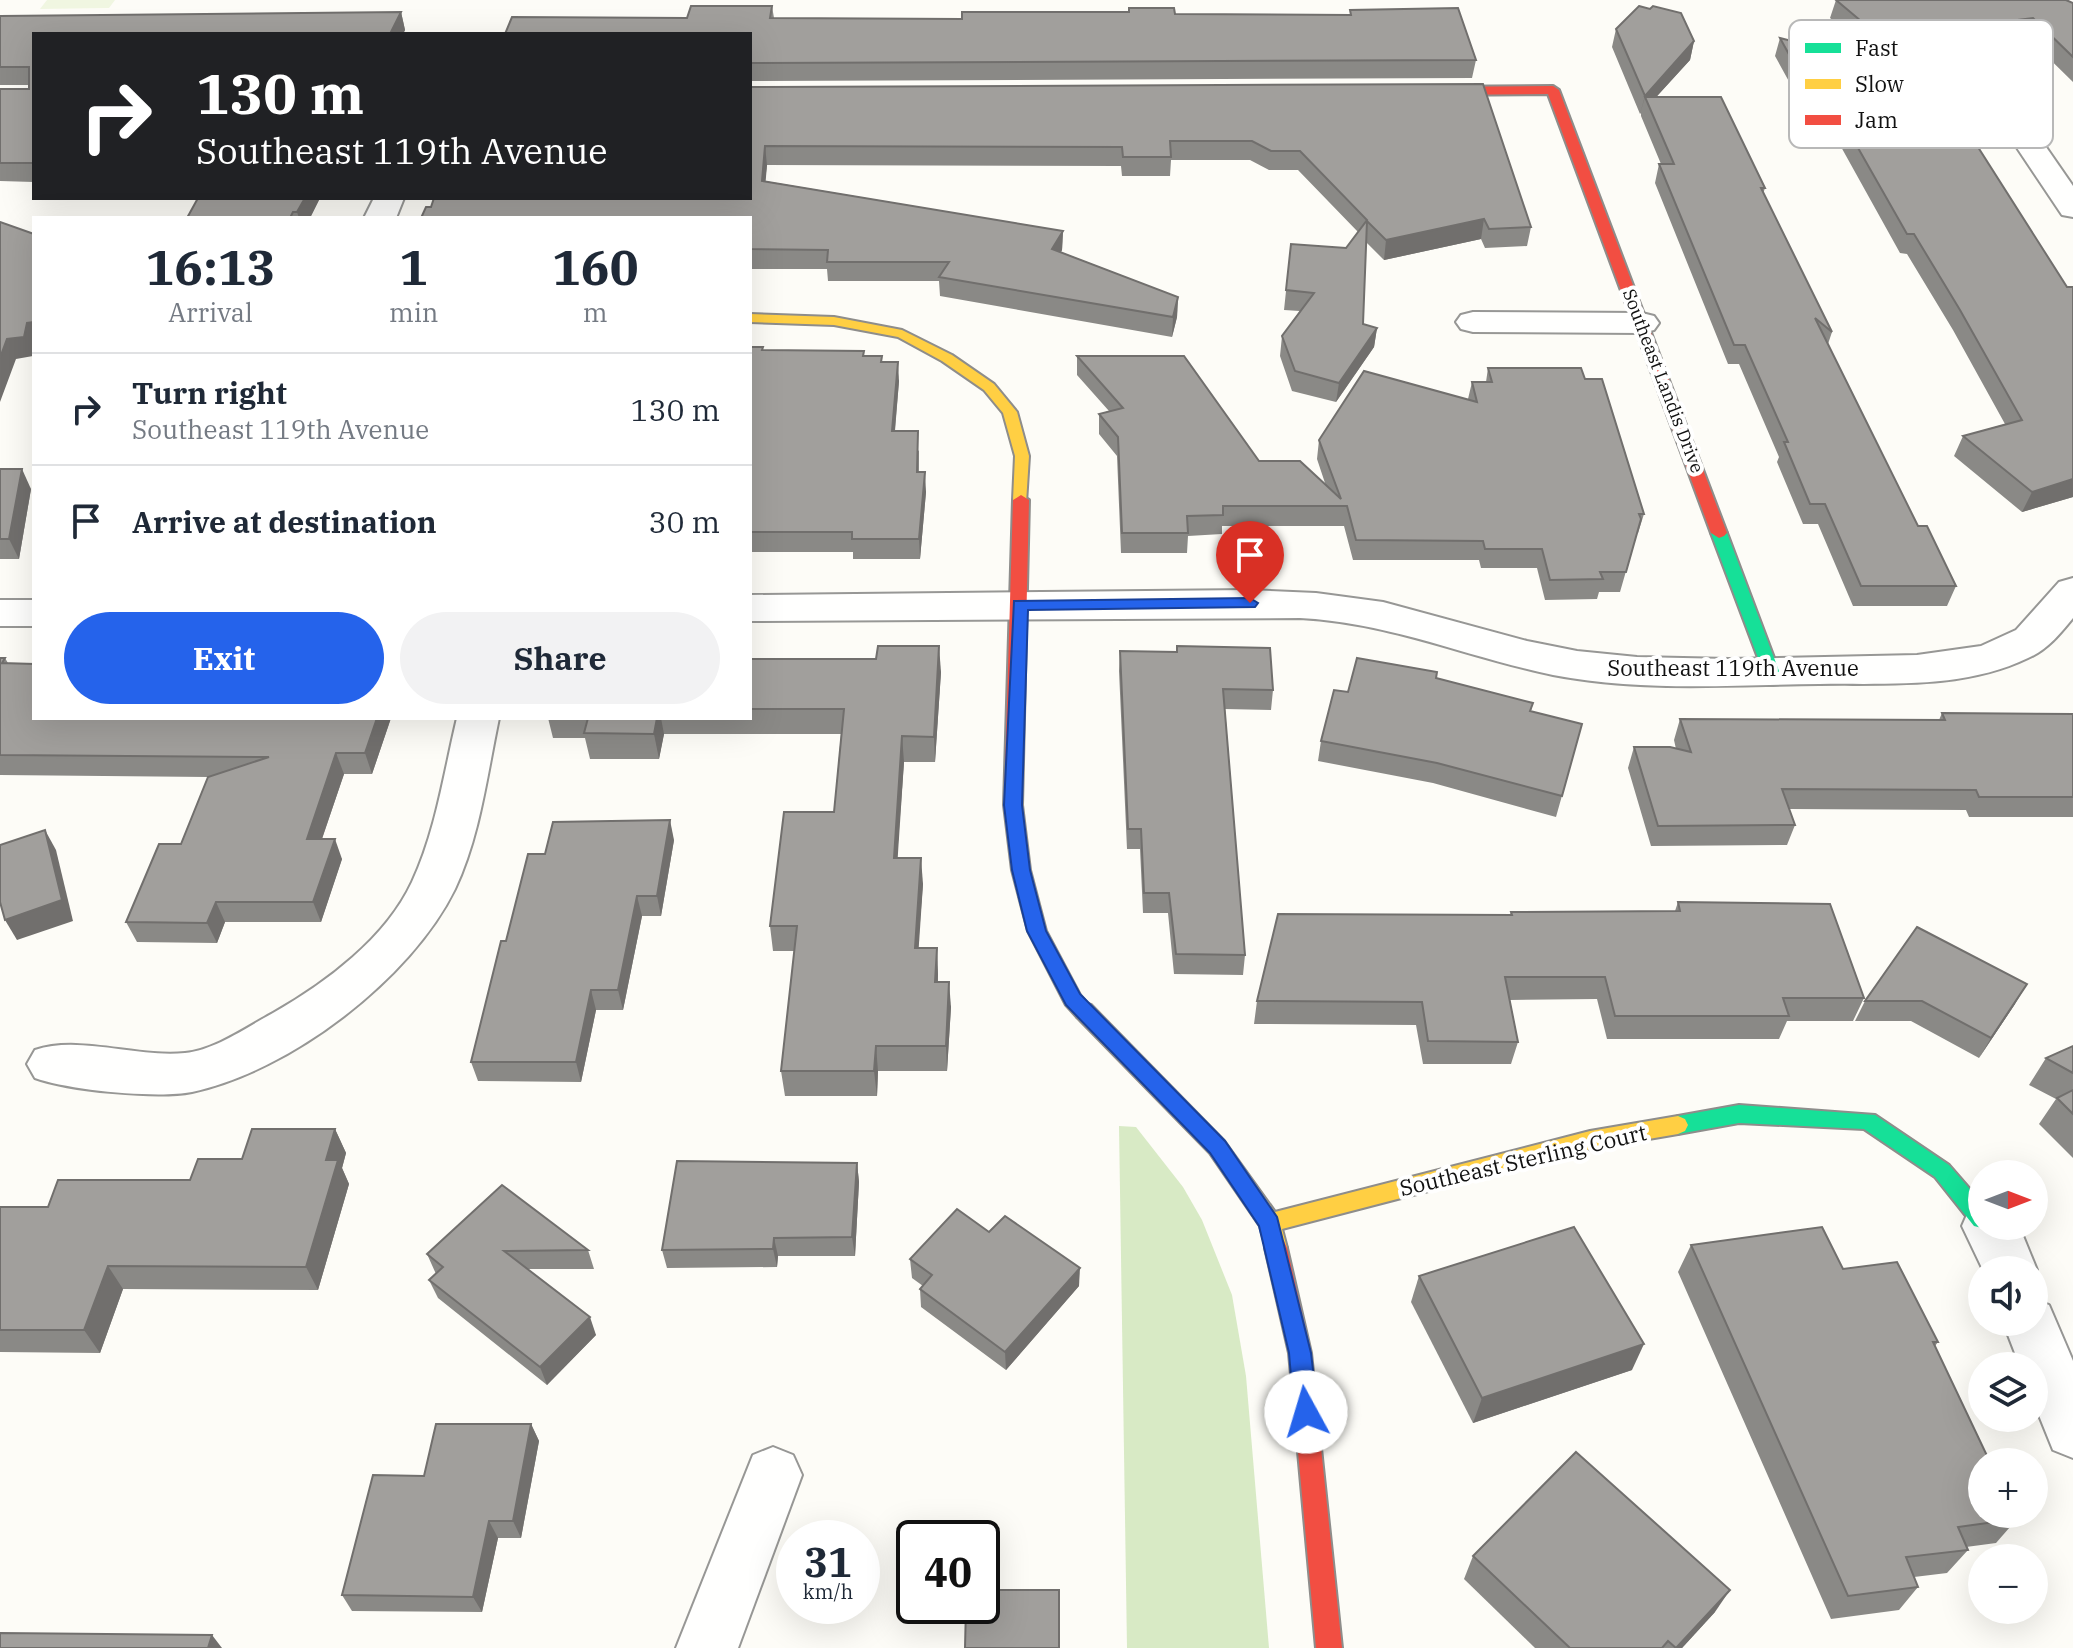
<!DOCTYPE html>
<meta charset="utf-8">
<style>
body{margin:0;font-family:"IBM Plex Serif",serif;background:#f2f2f3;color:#1f2937;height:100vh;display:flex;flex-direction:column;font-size:30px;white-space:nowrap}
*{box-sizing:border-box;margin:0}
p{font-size:26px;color:#747a83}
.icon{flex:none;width:44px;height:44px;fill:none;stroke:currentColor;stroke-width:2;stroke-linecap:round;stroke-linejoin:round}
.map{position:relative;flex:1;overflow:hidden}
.details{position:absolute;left:32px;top:216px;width:720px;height:504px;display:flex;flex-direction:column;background:#fff;border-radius:0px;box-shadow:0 8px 32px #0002}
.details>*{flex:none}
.guide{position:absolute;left:32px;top:32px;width:720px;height:168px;border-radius:0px;box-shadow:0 8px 32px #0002;background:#202124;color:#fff;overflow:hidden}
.needle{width:52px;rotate:90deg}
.fabs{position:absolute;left:1968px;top:1160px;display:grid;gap:16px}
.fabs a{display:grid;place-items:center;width:80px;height:80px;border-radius:50%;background:#fff;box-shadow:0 8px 32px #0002;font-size:40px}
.speed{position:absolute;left:776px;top:1520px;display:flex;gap:16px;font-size:40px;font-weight:700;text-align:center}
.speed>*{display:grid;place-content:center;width:104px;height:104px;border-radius:50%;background:#fff;box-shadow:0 8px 32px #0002;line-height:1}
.speed small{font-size:20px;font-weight:400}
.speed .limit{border:4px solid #111;border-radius:12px;background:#fff;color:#111}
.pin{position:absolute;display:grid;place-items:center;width:68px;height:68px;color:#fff;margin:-82px -34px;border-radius:50% 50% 50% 0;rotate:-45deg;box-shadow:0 0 8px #0007}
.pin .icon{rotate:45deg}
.me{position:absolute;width:88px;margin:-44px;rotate:354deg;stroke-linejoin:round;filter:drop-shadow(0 0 6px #0008)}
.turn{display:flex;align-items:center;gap:28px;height:168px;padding:0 32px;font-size:36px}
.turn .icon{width:104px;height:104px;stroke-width:2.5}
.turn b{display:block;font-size:56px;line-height:68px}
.eta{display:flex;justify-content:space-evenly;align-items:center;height:136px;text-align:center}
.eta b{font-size:48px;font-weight:800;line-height:56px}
.button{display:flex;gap:16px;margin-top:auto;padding:16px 32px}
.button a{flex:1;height:92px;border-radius:48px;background:#2563eb;color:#fff;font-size:32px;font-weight:800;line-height:92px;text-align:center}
.button a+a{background:#f2f2f3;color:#1f2937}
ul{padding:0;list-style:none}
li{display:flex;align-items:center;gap:24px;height:112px;padding:0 32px;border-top:2px solid #e0e1e3}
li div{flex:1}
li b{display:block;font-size:30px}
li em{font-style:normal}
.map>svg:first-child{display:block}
.forest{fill:#d8eac5}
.pitch{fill:#f0f6e1}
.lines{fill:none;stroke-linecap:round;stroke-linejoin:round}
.street-casing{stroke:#979795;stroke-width:4}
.fast-casing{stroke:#8e8d8b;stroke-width:4}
.slow-casing{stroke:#8e8d8b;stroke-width:4}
.jam-casing{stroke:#8e8d8b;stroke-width:4}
.street{fill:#fffffe;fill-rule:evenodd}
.fast{fill:#16e098;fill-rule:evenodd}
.slow{fill:#ffcf43;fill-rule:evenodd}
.jam{fill:#f24e42;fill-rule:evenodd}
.wall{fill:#8a8986}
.shaded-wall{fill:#716f6d}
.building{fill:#a19f9c;stroke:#716f6d;stroke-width:2}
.route{fill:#2563eb;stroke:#184099;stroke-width:2}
.labels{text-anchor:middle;stroke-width:8;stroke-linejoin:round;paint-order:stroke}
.far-street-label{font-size:18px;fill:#111;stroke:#fff}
.street-label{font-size:22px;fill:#111;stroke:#fff}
.key{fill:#fff;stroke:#b8b8b8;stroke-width:2}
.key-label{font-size:22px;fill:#111}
</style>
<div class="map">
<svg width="2073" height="1648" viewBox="0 0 2073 1648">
<rect width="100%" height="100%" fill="#fdfcf7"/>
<polygon class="forest" points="1119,1126 1136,1127 1183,1187 1202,1220 1232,1295 1246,1376 1269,1648 1127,1648"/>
<polygon class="pitch" points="47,0 115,0 109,8 40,9"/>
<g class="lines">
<g class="street-casing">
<g id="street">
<polygon points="1993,82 2003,85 2073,186 2073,217 2062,215 1979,91 1983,85"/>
<polygon points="374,198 404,198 396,218 364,218"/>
<polygon points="1473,312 1642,313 1654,316 1659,323 1654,330 1642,333 1473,332 1461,329 1456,322 1461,315"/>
<path d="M2073 578V618C2060 634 2047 650 2028 658 1964 689 1889 683 1819 684 1731 685 1641 692 1553 675 1466 657 1392 623 1300 618L750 621V595L1250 590 1316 593 1383 602 1527 641 1577 651 1637 657 1729 659 1917 655 1981 646 2016 630 2059 582Z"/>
<rect x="0" y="600" width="34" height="26"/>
<path d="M457 718H499C487 775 480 836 455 889 411 979 290 1071 192 1092 157 1099 68 1090 35 1078L27 1064 35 1050C79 1035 137 1058 185 1053 215 1050 247 1027 273 1013 326 983 386 938 412 882 436 831 444 772 457 718Z"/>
<polygon points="1982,1205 1982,1226 2019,1226 2037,1270 2034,1276 2034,1270 1983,1270 1962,1226 1969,1210"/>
<polygon points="2034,1299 2049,1305 2073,1361 2073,1458 2053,1450 2034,1403 2034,1366 2020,1366 2003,1322 2034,1322"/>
<polygon points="773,1447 793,1455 802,1475 738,1648 676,1648 753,1455"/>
</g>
</g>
<g class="fast-casing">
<g id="fast">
<polygon points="1719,528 1727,533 1779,671 1777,675 1765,675 1763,671 1711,533"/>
<polygon points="1739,1105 1875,1115 1949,1165 1982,1203 1982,1226 1988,1226 1982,1228 1974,1226 1935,1177 1864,1129 1739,1123 1678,1134 1671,1131 1668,1125 1671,1119 1678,1116"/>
</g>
</g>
<g class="slow-casing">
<g id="slow">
<polygon points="750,314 834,317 902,330 952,355 994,384 1017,412 1029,456 1026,503 1021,505 1013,500 1015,456 1003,413 984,390 942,361 898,337 834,325 750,322"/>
<polygon points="1084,1003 1091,1005 1224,1141 1275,1212 1590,1131 1678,1116 1685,1119 1688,1125 1685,1131 1678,1134 1590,1149 1282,1229 1287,1248 1284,1255 1276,1258 1268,1255 1260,1226 1210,1153 1077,1017 1074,1011 1077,1005"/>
</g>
</g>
<g class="jam-casing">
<g id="jam">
<polygon points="1553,86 1559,90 1727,533 1724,536 1719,538 1711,533 1548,94 1424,95 1418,91 1424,87"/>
<polygon points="1021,495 1029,500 1022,805 1030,870 1046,931 1080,995 1094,1011 1091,1017 1084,1019 1077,1017 1066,1005 1028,931 1012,870 1004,805 1013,500"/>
<polygon points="1276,1238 1284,1241 1287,1248 1311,1353 1342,1648 1316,1648 1289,1353 1265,1248 1268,1241"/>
</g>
</g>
<use href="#street" class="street"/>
<use href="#fast" class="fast"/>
<use href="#slow" class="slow"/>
<use href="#jam" class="jam"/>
</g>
<g class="wall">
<polygon points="1836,0 2073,3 2073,82 2026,36 1874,55 1830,18"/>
<polygon points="772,6 774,18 962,19 1175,14 1350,15 1350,10 1476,60 1472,78 750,81 750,34 687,18"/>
<polygon points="401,12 405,30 403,34 34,34 34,182 0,181 0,89 29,89 29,85 0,85 0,16"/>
<polygon points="1616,29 1694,41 1690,60 1656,97 1765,188 1763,194 1832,332 1828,344 1918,526 1956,586 1947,606 1853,606 1818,524 1803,524 1777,462 1779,457 1739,364 1728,364 1655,183 1659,164 1661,164 1641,116 1641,113 1640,114 1612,47"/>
<polygon points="1780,38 1909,129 1956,143 2067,287 2073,287 2073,497 2022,512 1954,456 1963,436 2005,424 1953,330 1907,254 1900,253 1835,136 1819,136 1775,56"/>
<polygon points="1483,84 1531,227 1527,246 1485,248 1481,239 1384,260 1366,242 1363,324 1377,328 1374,347 1336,402 1292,391 1280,356 1282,336 1300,311 1284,310 1291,244 1346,248 1358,232 1298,170 1269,170 1250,160 1171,160 1170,176 1122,176 1121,166 767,165 765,181 1063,231 1062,250 1061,252 1178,297 1177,317 1172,337 940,296 939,281 828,281 827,269 750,269 750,218 431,207 750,87"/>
<polygon points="320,198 310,218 187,218"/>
<polygon points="750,347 763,350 882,356 882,362 899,381 895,431 919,451 919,472 926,492 920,559 853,559 853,552 750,552"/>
<polygon points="1077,356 1259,461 1326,486 1317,459 1319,440 1468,399 1472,382 1486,382 1488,368 1585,379 1644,514 1638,533 1637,533 1620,592 1599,592 1597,599 1545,600 1537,568 1481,568 1479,560 1353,560 1344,526 1222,526 1222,534 1188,536 1187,553 1121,553 1117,456 1099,434 1099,414 1109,411 1077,375"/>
<polygon points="0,469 31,489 19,559 0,559"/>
<polygon points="1177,646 1273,690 1271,710 1225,709 1245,955 1243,975 1174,974 1168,913 1143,913 1140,849 1127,849 1119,671 1120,651 1176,652"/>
<polygon points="0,658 5,658 8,663 391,718 372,774 344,774 322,839 342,859 321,922 225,922 217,943 137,942 126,922 181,844 208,777 0,775"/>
<polygon points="750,659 941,672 935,762 904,762 897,858 923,884 918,948 937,948 938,982 951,1007 947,1071 878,1071 877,1096 785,1096 781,1071 794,951 773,951 770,926 834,812 841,734 664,734 659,759 590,759 585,738 553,738 548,718 750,718"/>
<polygon points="1436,678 1533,703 1531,711 1582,724 1556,817 1433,783 1318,761 1321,741 1348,692"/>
<polygon points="1942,713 2073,714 2073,817 1969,817 1966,810 1789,809 1795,825 1787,845 1651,846 1628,768 1634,747 1676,749 1674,740 1680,719 1939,720"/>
<polygon points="674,840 661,916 642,916 623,1010 596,1010 581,1082 478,1081 471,1062 506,941 545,854"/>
<polygon points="1678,902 1864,998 1853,1021 1787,1021 1779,1039 1607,1039 1597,999 1509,1000 1518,1042 1511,1064 1423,1064 1416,1025 1254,1024 1257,1001 1510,915 1511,912 1675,911"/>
<polygon points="1917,927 2015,1004 1979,1058 1911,1021 1855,1021 1865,1001"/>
<polygon points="2073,1046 2073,1158 2039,1124 2056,1099 2029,1085 2046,1058"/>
<polygon points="335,1129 346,1153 342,1168 349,1184 318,1290 123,1289 100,1353 0,1352 0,1207 48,1207 190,1180 242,1159"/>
<polygon points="857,1163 859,1182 855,1256 778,1256 777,1267 667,1268 662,1250"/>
<polygon points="502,1185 588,1250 594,1269 528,1269 596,1335 547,1385 438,1298 429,1280 436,1274 427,1254"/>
<polygon points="989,1232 1079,1286 1006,1370 921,1307 920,1289 923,1286 912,1278 910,1259"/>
<polygon points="1691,1245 1843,1269 1938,1342 1935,1346 2017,1519 1996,1543 1966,1547 1968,1550 1947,1573 1914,1577 1918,1587 1899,1610 1831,1619 1678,1272"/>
<polygon points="1419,1276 1632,1370 1473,1423 1411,1302"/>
<polygon points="531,1424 539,1441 521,1538 498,1538 482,1612 352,1611 342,1595 424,1476"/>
<polygon points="1473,1556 1715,1612 1682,1648 1535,1648 1464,1579"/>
</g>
<g class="shaded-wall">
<polygon points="401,12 405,30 403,34 390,34"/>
<polygon points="2033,18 2026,36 1874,55 1880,37"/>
<polygon points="1694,41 1690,60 1649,105 1645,97 1640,114 1645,96"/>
<polygon points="765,146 767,165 764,200 762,181"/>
<polygon points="305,198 320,198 310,218 299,218 297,212"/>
<polygon points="1484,219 1481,239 1384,260 1386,240"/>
<polygon points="1063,231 1062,250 1052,268 1052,249"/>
<polygon points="1178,297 1177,317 1172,337 1173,317"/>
<polygon points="34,322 33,356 16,359 0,402 0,358 7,339 27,323"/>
<polygon points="1377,328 1374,347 1336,402 1339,383"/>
<polygon points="898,362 899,381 893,451 892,431"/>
<polygon points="22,469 31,489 19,559 9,539"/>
<polygon points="925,472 926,492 920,559 919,539"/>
<polygon points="2073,479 2073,497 2022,512 2032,492"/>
<polygon points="939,646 941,672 935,762 934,737"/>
<polygon points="377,718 391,718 372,774 365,753"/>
<polygon points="657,718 661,718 664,734 659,759 654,734"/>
<polygon points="902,736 904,762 896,883 894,858"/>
<polygon points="336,753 344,774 315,859 307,839"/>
<polygon points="670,820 674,840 661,916 657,896"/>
<polygon points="45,830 56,850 73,921 17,940 5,920"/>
<polygon points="335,839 342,859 321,922 313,902"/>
<polygon points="921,858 923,884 917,973 915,948"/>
<polygon points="637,896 642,916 623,1010 618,990"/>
<polygon points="216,902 225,922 217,943 207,923"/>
<polygon points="937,948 938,974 937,1007 935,982"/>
<polygon points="949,982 951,1007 947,1071 946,1046"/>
<polygon points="2027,984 2015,1004 1979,1058 1991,1038"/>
<polygon points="591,990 596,1010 581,1082 576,1062"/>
<polygon points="876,1046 878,1071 877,1096 874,1071"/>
<polygon points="335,1129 346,1153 342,1168 349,1184 318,1290 306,1267 326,1160"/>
<polygon points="857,1163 859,1182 855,1256 852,1237"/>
<polygon points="774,1238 778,1256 777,1267 773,1249"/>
<polygon points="108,1266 123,1289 100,1353 84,1330"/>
<polygon points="1080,1268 1079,1286 1006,1370 1005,1352"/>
<polygon points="590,1317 596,1335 547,1385 540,1367"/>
<polygon points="1644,1344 1632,1370 1473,1423 1482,1398"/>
<polygon points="531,1424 539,1441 521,1538 513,1521"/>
<polygon points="489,1521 498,1538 482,1612 473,1597"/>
<polygon points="1730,1590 1715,1612 1682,1648 1676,1648"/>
<polygon points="212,1635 222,1648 208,1648"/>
</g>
<g class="building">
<polygon points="1836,0 2066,0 2073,3 2073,57 2033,18 1880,37"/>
<polygon points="691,6 772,6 770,18 962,19 962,12 1129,12 1129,8 1174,8 1175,14 1351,15 1350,10 1458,8 1476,60 750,63 750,34 505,34 512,17 687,18"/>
<polygon points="1639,6 1650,9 1653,6 1681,13 1694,41 1645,96 1616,29"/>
<polygon points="401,12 390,34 34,34 34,163 0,163 0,89 29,89 29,67 0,67 0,16"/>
<polygon points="1780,38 1866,60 1909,129 1947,129 1956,143 1976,144 2067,287 2073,287 2073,479 2032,492 1963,436 2022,420 1960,310 1914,234 1907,234 1841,118 1824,118"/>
<polygon points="1483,84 1531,227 1489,229 1484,219 1386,240 1367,221 1363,324 1377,328 1339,383 1295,371 1282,336 1314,293 1286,290 1291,244 1346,248 1367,220 1300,151 1271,151 1252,141 1170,141 1171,157 1123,157 1122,147 765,146 762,181 1063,231 1052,249 1178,297 1173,317 939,277 949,262 827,262 828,250 750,249 750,218 421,218 426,207 431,207 434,198 750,198 750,87"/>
<polygon points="1645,97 1721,97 1765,188 1761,188 1832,332 1815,318 1918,526 1927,526 1956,586 1861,586 1825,504 1810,504 1784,442 1788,442 1745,345 1734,345 1659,164 1674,164"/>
<polygon points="198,198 305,198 297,212 293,212 290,218 187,218"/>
<polygon points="0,222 34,234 34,322 27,323 24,337 7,339 0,358"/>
<polygon points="750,347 763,347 762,350 864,351 863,356 882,356 881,362 898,362 892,431 918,431 917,472 925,472 919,539 852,539 852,532 750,532"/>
<polygon points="1077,356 1184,356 1259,461 1300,461 1341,499 1319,440 1364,371 1477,402 1472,382 1492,382 1488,368 1581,368 1585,379 1602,379 1644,514 1639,514 1641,519 1626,572 1600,572 1603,579 1550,580 1542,549 1485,549 1483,541 1356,540 1347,506 1223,506 1223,515 1187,516 1188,533 1122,533 1118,437 1099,414 1123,408"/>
<polygon points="0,469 22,469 9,539 0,539"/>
<polygon points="878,646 939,646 934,737 902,736 894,858 921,858 915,948 937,948 935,982 949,982 946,1046 876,1046 874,1071 781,1071 797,926 770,926 784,812 834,812 844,709 750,709 750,659 876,659"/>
<polygon points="1177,646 1270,648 1273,690 1223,689 1245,955 1176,954 1169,893 1144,893 1141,829 1128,829 1120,651 1177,652"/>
<polygon points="0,658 5,658 2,663 34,664 34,718 377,718 365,753 336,753 307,839 335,839 313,902 216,902 207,923 126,922 159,844 181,844 208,777 269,757 0,755"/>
<polygon points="1357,658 1437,672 1436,678 1533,703 1530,711 1582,724 1562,796 1437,763 1321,741 1334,690 1348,692"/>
<polygon points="1942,713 2073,714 2073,797 1979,797 1976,790 1782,789 1795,825 1658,826 1634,747 1670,747 1691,752 1680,719 1945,720"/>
<polygon points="588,718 657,718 654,734 584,733"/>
<polygon points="670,820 657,896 637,896 618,990 591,990 576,1062 471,1062 501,941 506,941 528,854 545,854 553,822"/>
<polygon points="45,830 62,900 5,920 0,902 0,845"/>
<polygon points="1678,902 1830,904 1864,998 1783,998 1789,1016 1615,1016 1605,977 1505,977 1518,1042 1428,1041 1422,1002 1257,1001 1278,914 1512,915 1511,912 1680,911"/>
<polygon points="1917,927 2027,984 1991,1038 1922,1001 1865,1001"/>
<polygon points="2073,1046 2073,1073 2046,1058"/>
<polygon points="2073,1090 2073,1114 2057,1098"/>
<polygon points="252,1129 335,1129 326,1160 338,1160 306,1267 108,1266 84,1330 0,1330 0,1207 48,1207 58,1180 190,1180 198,1159 242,1159"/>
<polygon points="677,1161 857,1163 852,1237 774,1238 773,1249 662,1250"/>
<polygon points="502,1185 588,1250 504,1251 590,1317 540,1367 429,1280 443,1267 427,1254"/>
<polygon points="957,1209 989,1232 1005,1216 1080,1268 1005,1352 920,1289 932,1275 910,1259"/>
<polygon points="1574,1227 1644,1344 1482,1398 1419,1276"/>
<polygon points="1822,1227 1843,1269 1897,1262 1938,1342 1933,1342 1990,1462 1982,1462 1982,1514 2015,1514 2017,1519 1958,1527 1968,1550 1906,1557 1918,1587 1848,1596 1691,1245"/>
<polygon points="436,1424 531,1424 513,1521 489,1521 473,1597 342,1595 373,1475 424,1476"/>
<polygon points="1576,1452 1730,1590 1676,1648 1668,1641 1662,1648 1570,1648 1473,1556"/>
<polygon points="982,1590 1059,1590 1059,1648 965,1648 966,1606 982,1606"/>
<polygon points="0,1633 212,1635 208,1648 0,1648"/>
</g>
<polygon class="route" points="1250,598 1258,603 1255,607 1028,610 1022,805 1030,870 1046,931 1080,994 1225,1141 1277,1217 1311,1353 1318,1412 1314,1420 1306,1423 1298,1420 1294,1412 1289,1353 1259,1226 1210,1153 1066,1005 1027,931 1012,870 1004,805 1014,601"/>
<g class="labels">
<g class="far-street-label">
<text transform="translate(1663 381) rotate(69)" y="6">Southeast Landis Drive</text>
</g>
<g class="street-label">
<text x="1733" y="676">Southeast 119th Avenue</text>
<text transform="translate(1523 1160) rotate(-13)" y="8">Southeast Sterling Court</text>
</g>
</g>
<rect x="1789" y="20" width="264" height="128" rx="12" class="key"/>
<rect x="1805" y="43" width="36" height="10" fill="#16e098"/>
<rect x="1805" y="79" width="36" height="10" fill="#ffcf43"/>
<rect x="1805" y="115" width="36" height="10" fill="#f24e42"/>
<g class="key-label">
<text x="1855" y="56">Fast</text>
<text x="1855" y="92">Slow</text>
<text x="1855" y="128">Jam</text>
</g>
</svg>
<div class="fabs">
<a><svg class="needle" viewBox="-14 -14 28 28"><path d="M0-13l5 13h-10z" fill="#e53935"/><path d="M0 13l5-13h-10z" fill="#747a83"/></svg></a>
<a><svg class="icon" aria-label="sound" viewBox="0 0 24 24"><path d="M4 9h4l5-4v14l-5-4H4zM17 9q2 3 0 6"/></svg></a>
<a><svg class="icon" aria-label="layers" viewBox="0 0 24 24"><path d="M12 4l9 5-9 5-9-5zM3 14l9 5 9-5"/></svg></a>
<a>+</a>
<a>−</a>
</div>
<div class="speed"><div>31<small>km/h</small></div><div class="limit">40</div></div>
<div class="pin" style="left:1250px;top:603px;background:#d93025"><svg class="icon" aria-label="arrive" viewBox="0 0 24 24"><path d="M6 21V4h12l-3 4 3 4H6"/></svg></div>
<svg class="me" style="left:1306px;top:1412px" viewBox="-20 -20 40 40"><circle r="19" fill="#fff"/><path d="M0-13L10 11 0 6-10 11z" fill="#2563eb"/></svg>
<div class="guide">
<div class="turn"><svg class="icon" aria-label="right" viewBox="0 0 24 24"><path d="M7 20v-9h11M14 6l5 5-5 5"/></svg><div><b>130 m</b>Southeast 119th Avenue</div></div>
</div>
<section class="details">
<div class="eta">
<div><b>16:13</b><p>Arrival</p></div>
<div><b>1</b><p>min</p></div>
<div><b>160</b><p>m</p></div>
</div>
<ul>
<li><svg class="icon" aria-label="right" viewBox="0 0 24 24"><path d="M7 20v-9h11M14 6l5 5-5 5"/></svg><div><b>Turn right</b><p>Southeast 119th Avenue</p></div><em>130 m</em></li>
<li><svg class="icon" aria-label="arrive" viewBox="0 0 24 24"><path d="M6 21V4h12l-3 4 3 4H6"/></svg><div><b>Arrive at destination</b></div><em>30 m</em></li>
</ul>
<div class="button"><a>Exit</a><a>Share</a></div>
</section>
</div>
